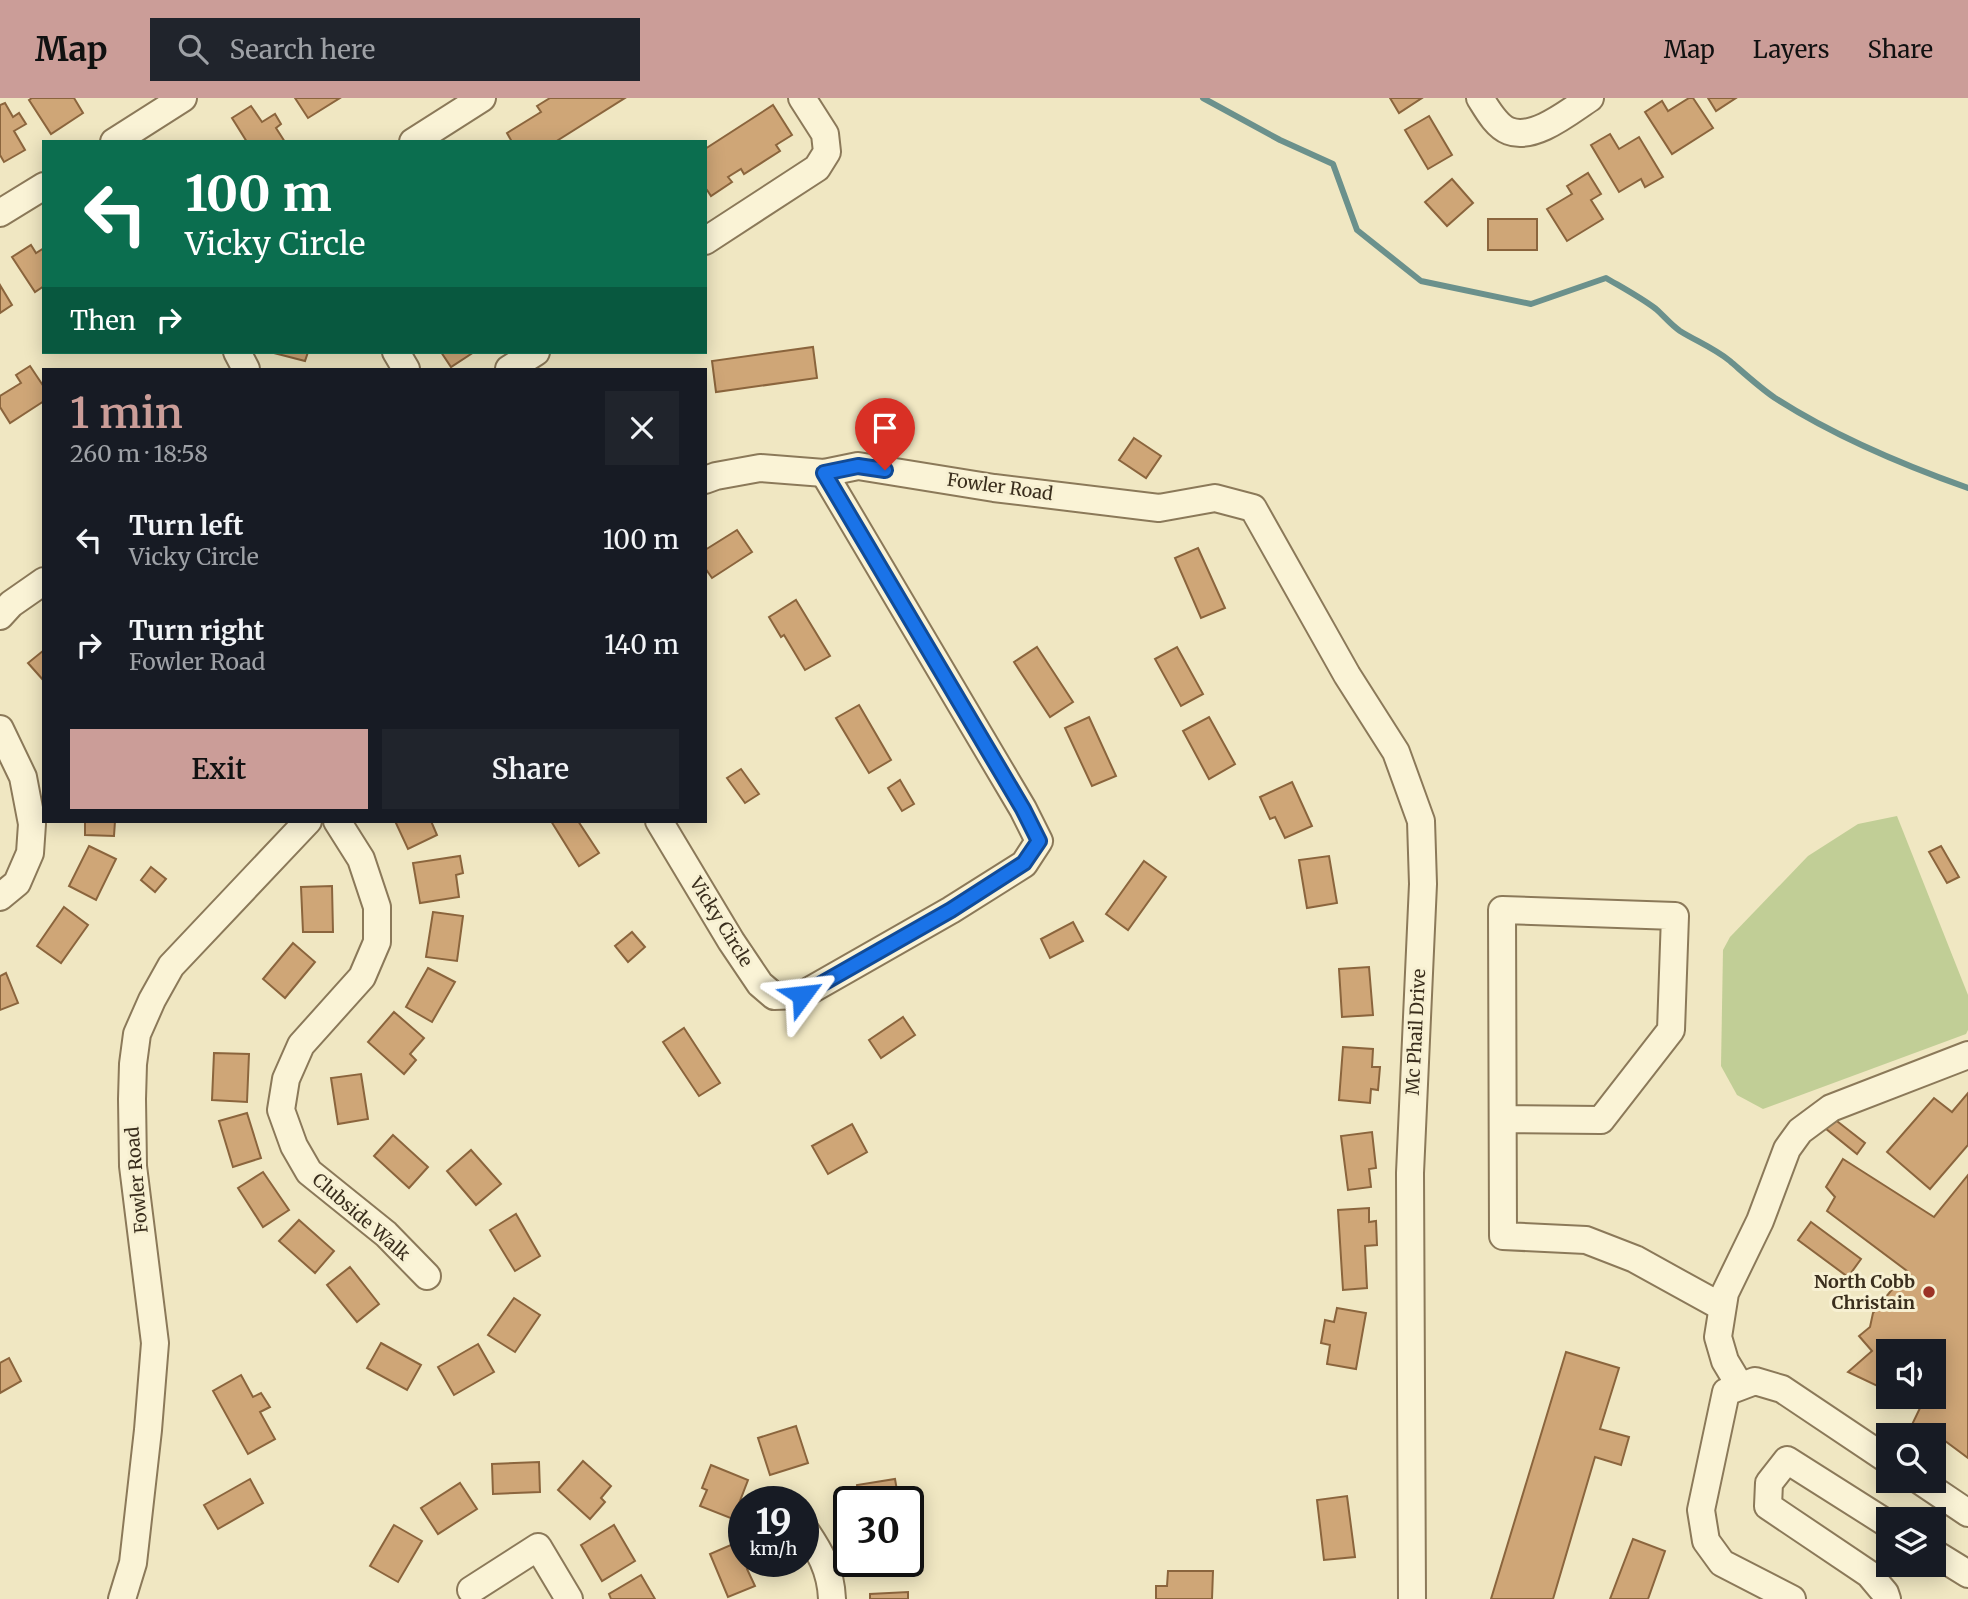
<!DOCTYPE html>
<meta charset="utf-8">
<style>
body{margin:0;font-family:Merriweather,serif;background:#20242c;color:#f1f3f6;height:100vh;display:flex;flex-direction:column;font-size:26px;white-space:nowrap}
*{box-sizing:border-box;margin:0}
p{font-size:23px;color:#9ea1a6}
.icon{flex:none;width:38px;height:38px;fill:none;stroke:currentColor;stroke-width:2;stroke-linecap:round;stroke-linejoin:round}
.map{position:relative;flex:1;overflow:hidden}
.sheet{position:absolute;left:42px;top:270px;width:665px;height:455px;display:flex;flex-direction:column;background:#171b24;border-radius:0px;box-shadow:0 4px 18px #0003}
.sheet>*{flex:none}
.guide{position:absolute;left:42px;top:42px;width:665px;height:214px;border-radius:0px;box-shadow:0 4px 18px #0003;background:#0b6e4f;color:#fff;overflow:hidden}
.buttons{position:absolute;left:1876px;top:1241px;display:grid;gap:14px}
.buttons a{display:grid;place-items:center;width:70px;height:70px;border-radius:0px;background:#171b24;box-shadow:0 4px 18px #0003;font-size:35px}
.speed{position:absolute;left:728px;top:1388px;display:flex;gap:14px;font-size:35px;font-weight:700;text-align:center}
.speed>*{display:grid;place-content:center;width:91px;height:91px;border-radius:50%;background:#171b24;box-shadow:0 4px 18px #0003;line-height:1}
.speed small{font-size:18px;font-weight:400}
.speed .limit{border:4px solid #111;border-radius:10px;background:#fff;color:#111}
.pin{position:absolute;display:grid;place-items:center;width:60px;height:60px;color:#fff;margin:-72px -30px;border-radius:50% 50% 50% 0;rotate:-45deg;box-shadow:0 0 7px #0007}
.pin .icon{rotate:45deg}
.me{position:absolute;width:77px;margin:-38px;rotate:60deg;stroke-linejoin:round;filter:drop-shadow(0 0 5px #0008)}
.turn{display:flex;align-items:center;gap:24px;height:147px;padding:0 28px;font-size:32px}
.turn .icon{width:91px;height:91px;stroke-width:2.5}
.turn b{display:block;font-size:49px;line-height:60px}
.then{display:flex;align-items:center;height:66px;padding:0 28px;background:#0003;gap:14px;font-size:26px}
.round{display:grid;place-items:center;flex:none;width:74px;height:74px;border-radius:0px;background:#20242c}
.head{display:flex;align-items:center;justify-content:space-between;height:119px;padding:0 28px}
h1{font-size:42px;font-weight:600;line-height:52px;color:#cb9d98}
.primary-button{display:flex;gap:14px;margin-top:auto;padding:14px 28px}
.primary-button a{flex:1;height:80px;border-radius:0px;background:#cb9d98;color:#111;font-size:28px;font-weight:600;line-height:80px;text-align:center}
.primary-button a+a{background:#20242c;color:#f1f3f6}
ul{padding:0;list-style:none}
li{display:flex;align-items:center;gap:21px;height:105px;padding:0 28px}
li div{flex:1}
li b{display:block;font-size:26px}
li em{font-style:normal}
header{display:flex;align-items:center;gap:42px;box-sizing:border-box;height:98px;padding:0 35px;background:#cb9d98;color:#111}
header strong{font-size:33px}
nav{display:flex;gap:38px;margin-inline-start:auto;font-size:24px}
.search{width:490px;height:63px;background:#20242c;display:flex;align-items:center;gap:18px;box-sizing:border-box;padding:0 24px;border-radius:0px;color:#9ea1a6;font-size:26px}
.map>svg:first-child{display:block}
.green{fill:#c1ce96}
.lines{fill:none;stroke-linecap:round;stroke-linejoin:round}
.stream{stroke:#6b918c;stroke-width:6}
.building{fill:#cfa677;stroke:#8b653d;stroke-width:2}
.minor-casing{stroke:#8b7959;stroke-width:30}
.minor{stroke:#faf3d6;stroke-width:26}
.route-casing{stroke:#114b97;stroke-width:18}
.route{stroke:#1a73e8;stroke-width:12}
.poi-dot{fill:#9c3326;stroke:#f7f0d2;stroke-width:2.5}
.labels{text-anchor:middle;stroke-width:6;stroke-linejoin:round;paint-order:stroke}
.street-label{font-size:18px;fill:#3a2e1d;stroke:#f7f0d2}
.poi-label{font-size:18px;font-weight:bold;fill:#3a2e1d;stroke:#f7f0d2;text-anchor:end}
</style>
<header>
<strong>Map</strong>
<div class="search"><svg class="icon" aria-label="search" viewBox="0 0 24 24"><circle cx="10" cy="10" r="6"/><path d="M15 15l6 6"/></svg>Search here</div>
<nav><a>Map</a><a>Layers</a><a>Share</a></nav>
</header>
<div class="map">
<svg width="1968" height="1501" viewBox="0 0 1968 1501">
<rect width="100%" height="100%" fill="#f0e7c2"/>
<polygon class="green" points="1897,718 1968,897 1968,932 1966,936 1763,1011 1737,997 1721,968 1723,852 1730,839 1808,758 1858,726"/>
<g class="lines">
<path class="stream" d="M1203 0 1280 42 1333 66 1357 132 1421 183 1531 206 1606 180C1623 190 1640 199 1656 211 1664 218 1671 227 1680 233 1696 243 1714 250 1730 263 1745 276 1759 289 1775 300 1834 338 1903 367 1968 390"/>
</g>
<g class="building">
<polygon points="32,0 74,0 83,15 51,36 29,2"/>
<polygon points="295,0 340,0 308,20"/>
<polygon points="550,0 625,0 555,44 512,44 507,35 541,14 537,8"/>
<polygon points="1390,0 1422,0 1399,15"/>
<polygon points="1689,0 1693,0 1713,30 1672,56 1645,14 1662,3 1668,13"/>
<polygon points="1708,0 1736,0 1716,13"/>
<polygon points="5,5 13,19 19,15 26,26 14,33 25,52 4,64 0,57 0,7"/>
<polygon points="773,7 792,37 776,47 780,53 744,76 741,71 728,79 732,84 711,98 707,92 705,93 705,51"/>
<polygon points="251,8 262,24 275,16 281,26 276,30 285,44 247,44 232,20"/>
<polygon points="1429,18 1452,57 1428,71 1405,32"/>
<polygon points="1610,36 1619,51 1639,39 1663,79 1645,89 1641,81 1619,94 1591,47"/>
<polygon points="1588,75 1601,96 1591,102 1603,121 1567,143 1547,111 1572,96 1567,88"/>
<polygon points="1452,81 1473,105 1447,128 1425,104"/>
<rect x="1488" y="121" width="49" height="31"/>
<polygon points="31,147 36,155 44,150 44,188 35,194 12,159"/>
<polygon points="0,187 12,207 0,215"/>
<polygon points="813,249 817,280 716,294 712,263"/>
<polygon points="270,254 308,254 305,263"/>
<polygon points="441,254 474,254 451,269"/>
<polygon points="30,268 44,289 44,303 10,325 0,309 0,298 21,285 16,277"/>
<polygon points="1134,340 1161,358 1146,380 1119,362"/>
<polygon points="737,432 752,454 712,480 705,470 705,452"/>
<polygon points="1198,450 1225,510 1201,520 1175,460"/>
<polygon points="796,502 830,558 805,572 784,537 781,539 769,519"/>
<polygon points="1037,549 1073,604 1050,619 1014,564"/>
<polygon points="1177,549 1203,596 1181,608 1155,561"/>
<polygon points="44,552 44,583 28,565"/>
<polygon points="859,607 891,662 869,675 836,620"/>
<polygon points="1089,619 1116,678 1092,688 1065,630"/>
<polygon points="1209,619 1235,666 1209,681 1183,633"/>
<polygon points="741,671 759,696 745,705 727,680"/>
<polygon points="900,682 914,706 902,713 888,690"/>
<polygon points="1292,684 1312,728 1285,740 1275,719 1270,721 1260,699"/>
<polygon points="85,723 115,723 114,738 85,737"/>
<polygon points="395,723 431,723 437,737 408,751"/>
<polygon points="551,723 578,723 599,755 579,768"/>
<polygon points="89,748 116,761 96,802 69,788"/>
<polygon points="1941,748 1959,779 1947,785 1929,754"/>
<polygon points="460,758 463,775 456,777 459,799 420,805 413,765"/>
<polygon points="1329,758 1337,805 1307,810 1299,762"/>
<polygon points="1144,763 1166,779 1128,832 1106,816"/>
<polygon points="151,769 166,781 155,794 141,782"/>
<polygon points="332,788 333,834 303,834 301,789"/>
<polygon points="64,809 88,827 61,865 37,848"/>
<polygon points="433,814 463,818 457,863 426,859"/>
<polygon points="1073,824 1083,843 1050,860 1041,841"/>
<polygon points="632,834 645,849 628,864 615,848"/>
<polygon points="293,845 315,864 285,900 263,881"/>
<polygon points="1369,869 1373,917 1342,919 1339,871"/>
<polygon points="428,870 455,884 432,924 406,909"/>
<polygon points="6,875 18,905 0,912 0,878"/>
<polygon points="394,914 424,940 410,956 416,962 404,976 368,944"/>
<polygon points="903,919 915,937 881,960 869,942"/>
<polygon points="684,930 720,985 699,998 663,944"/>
<polygon points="1343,949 1373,951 1372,969 1380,969 1378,992 1371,991 1370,1005 1339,1002"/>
<polygon points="214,955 249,956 247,1004 212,1002"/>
<polygon points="361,976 368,1021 338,1026 331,980"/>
<polygon points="1968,995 1968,1047 1930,1091 1887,1054 1934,1000 1952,1014"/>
<polygon points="247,1015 261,1060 233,1069 219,1023"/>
<polygon points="1833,1020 1865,1045 1857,1056 1825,1030"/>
<polygon points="852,1026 867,1054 828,1076 812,1048"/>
<polygon points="1372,1034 1376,1070 1369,1071 1371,1089 1348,1092 1341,1038"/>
<polygon points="393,1037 428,1069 409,1090 374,1058"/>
<polygon points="471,1052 501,1086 476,1107 447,1073"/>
<polygon points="1843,1061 1934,1119 1968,1077 1968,1360 1933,1334 1929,1337 1907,1337 1921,1308 1899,1298 1934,1298 1934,1253 1888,1253 1888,1293 1848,1274 1872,1253 1859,1238 1870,1229 1873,1215 1907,1173 1827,1113 1835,1099 1826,1089"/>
<polygon points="263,1074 289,1112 263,1129 238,1090"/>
<polygon points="1369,1110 1369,1124 1376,1123 1377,1147 1365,1148 1367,1190 1343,1192 1338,1112"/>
<polygon points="516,1116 540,1158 515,1173 490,1132"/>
<polygon points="299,1122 334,1153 315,1175 279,1143"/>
<polygon points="1811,1124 1861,1161 1848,1179 1798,1142"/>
<polygon points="350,1169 379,1206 357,1224 327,1187"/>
<polygon points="514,1200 540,1217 515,1254 488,1237"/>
<polygon points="1337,1210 1366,1215 1356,1271 1327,1266 1330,1247 1321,1245 1325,1222 1334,1224"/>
<polygon points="381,1245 421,1267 407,1292 367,1270"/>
<polygon points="478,1246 494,1274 454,1297 438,1269"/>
<polygon points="1566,1254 1619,1270 1600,1331 1629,1339 1621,1367 1595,1359 1553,1501 1491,1501"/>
<polygon points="9,1260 21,1283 0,1295 0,1265"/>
<polygon points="241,1277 253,1299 261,1295 270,1309 260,1314 275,1341 248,1356 213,1293"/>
<polygon points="796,1328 808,1365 770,1377 758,1340"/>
<polygon points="583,1363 611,1388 601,1400 605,1404 590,1421 558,1392"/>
<polygon points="539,1364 540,1394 493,1396 492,1366"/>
<polygon points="711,1367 748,1382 733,1421 700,1408 707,1392 702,1390"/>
<polygon points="250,1381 263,1405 218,1431 204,1407"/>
<polygon points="895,1381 899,1404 859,1404 857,1387"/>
<polygon points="460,1385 477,1411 438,1436 421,1410"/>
<polygon points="1347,1398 1355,1459 1324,1462 1317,1402"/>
<polygon points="394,1427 422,1443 398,1484 370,1468"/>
<polygon points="614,1427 635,1463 602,1483 581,1447"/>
<polygon points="908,1436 910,1436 913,1473 869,1477 868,1463 908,1463"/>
<polygon points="1633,1441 1665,1453 1648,1501 1610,1501"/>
<polygon points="740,1443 744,1453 744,1463 748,1463 751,1469 747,1471 755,1488 728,1499 710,1456"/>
<polygon points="1168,1473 1213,1473 1212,1501 1156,1501 1156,1488 1167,1488"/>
<polygon points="641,1477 655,1501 611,1501 609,1496"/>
<polygon points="908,1494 908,1501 870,1501 870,1496"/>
</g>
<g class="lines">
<g class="minor-casing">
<g id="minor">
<path d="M1480 0C1487 11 1496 28 1509 33 1534 43 1570 13 1590 0"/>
<polyline points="114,44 183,0"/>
<polyline points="413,44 482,0"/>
<polyline points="0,115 44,88"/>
<polyline points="705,143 817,70 827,54 825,36 802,0"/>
<polyline points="237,254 246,271"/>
<polyline points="396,254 406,271"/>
<polyline points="509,271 536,254"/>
<polyline points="705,382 716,378 760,370 824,375 858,368 994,390 1159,410 1215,400 1253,410 1347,577 1396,654 1421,723 1423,786 1410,1075 1412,1501"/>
<polyline points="0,518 11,506 44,483"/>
<polyline points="0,631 23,679 32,726 30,755 17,785 0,799"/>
<polyline points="337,723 361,761 377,809 377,844 362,879 301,947 286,981 281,1012 294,1048 309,1074 386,1136 427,1178"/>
<polyline points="659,723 731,843 760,886 774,898 802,897 951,812 1024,766 1039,743 1023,711 824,375"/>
<polyline points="1503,1021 1601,1022 1671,932 1675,818 1502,812 1503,1138 1586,1142 1635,1161 1722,1209"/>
<polyline points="1740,1288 1725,1263 1718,1239 1725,1195 1760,1123 1787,1051 1800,1033 1831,1010 1968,957"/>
<polyline points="1919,1382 1968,1415"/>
<path d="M803 1429C819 1452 831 1472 832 1501"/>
<polyline points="1934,1455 1968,1476"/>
<polyline points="471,1492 538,1449 569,1501"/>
<polyline points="122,1501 133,1465 148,1332 155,1245 133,1068 132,1001 133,966 137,936 152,902 171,868 308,723"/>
<polyline points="1792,1501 1722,1465 1706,1443 1701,1412 1726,1294 1755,1283 1782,1291 1888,1362"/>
<polyline points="1887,1501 1885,1495 1869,1476 1768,1408 1769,1385 1787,1362 1888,1426"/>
</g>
</g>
<use href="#minor" class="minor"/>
</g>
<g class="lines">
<g class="route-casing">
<polyline id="route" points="802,897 951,812 1024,765 1039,743 1023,711 824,375 858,368 885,372"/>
</g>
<use href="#route" class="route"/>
</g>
<circle class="poi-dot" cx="1929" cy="1194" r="7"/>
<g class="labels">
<g class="street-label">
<text transform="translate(1000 389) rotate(8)" y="6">Fowler Road</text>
<text transform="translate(721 824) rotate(58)" y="6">Vicky Circle</text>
<text transform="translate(1416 934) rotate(-87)" y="6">Mc Phail Drive</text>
<text transform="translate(137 1082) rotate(-95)" y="6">Fowler Road</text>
<text transform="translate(361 1119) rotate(41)" y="6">Clubside Walk</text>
</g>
<g class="poi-label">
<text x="1915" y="1190">North Cobb<tspan x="1915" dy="21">Christain</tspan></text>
</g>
</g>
</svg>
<div class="buttons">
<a><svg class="icon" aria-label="sound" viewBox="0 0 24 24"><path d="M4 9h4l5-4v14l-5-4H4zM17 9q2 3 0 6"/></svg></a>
<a><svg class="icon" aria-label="search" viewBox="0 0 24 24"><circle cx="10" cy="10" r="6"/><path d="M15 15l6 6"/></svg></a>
<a><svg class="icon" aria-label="layers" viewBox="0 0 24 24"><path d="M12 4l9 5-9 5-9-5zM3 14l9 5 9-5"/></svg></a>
</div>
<div class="speed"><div>19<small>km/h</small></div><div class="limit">30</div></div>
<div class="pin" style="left:885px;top:372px;background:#d93025"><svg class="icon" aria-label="arrive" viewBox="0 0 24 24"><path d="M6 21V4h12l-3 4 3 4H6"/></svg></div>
<svg class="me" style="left:802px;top:897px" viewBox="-20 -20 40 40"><path d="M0-17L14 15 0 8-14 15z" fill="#1a73e8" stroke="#fff" stroke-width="4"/></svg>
<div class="guide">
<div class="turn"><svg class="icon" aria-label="left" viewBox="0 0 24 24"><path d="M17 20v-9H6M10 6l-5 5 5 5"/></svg><div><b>100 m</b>Vicky Circle</div></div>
<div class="then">Then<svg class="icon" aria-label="right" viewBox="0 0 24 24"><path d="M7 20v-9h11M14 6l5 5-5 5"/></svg></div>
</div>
<section class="sheet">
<div class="head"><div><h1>1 min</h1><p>260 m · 18:58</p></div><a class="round"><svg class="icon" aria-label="close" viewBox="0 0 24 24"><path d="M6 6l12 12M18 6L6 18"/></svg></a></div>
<ul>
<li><svg class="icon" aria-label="left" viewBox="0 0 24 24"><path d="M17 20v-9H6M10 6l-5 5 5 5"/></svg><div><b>Turn left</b><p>Vicky Circle</p></div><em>100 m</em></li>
<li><svg class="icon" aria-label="right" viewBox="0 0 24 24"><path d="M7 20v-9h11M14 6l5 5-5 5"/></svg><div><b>Turn right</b><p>Fowler Road</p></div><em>140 m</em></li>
</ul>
<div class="primary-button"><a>Exit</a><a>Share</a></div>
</section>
</div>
